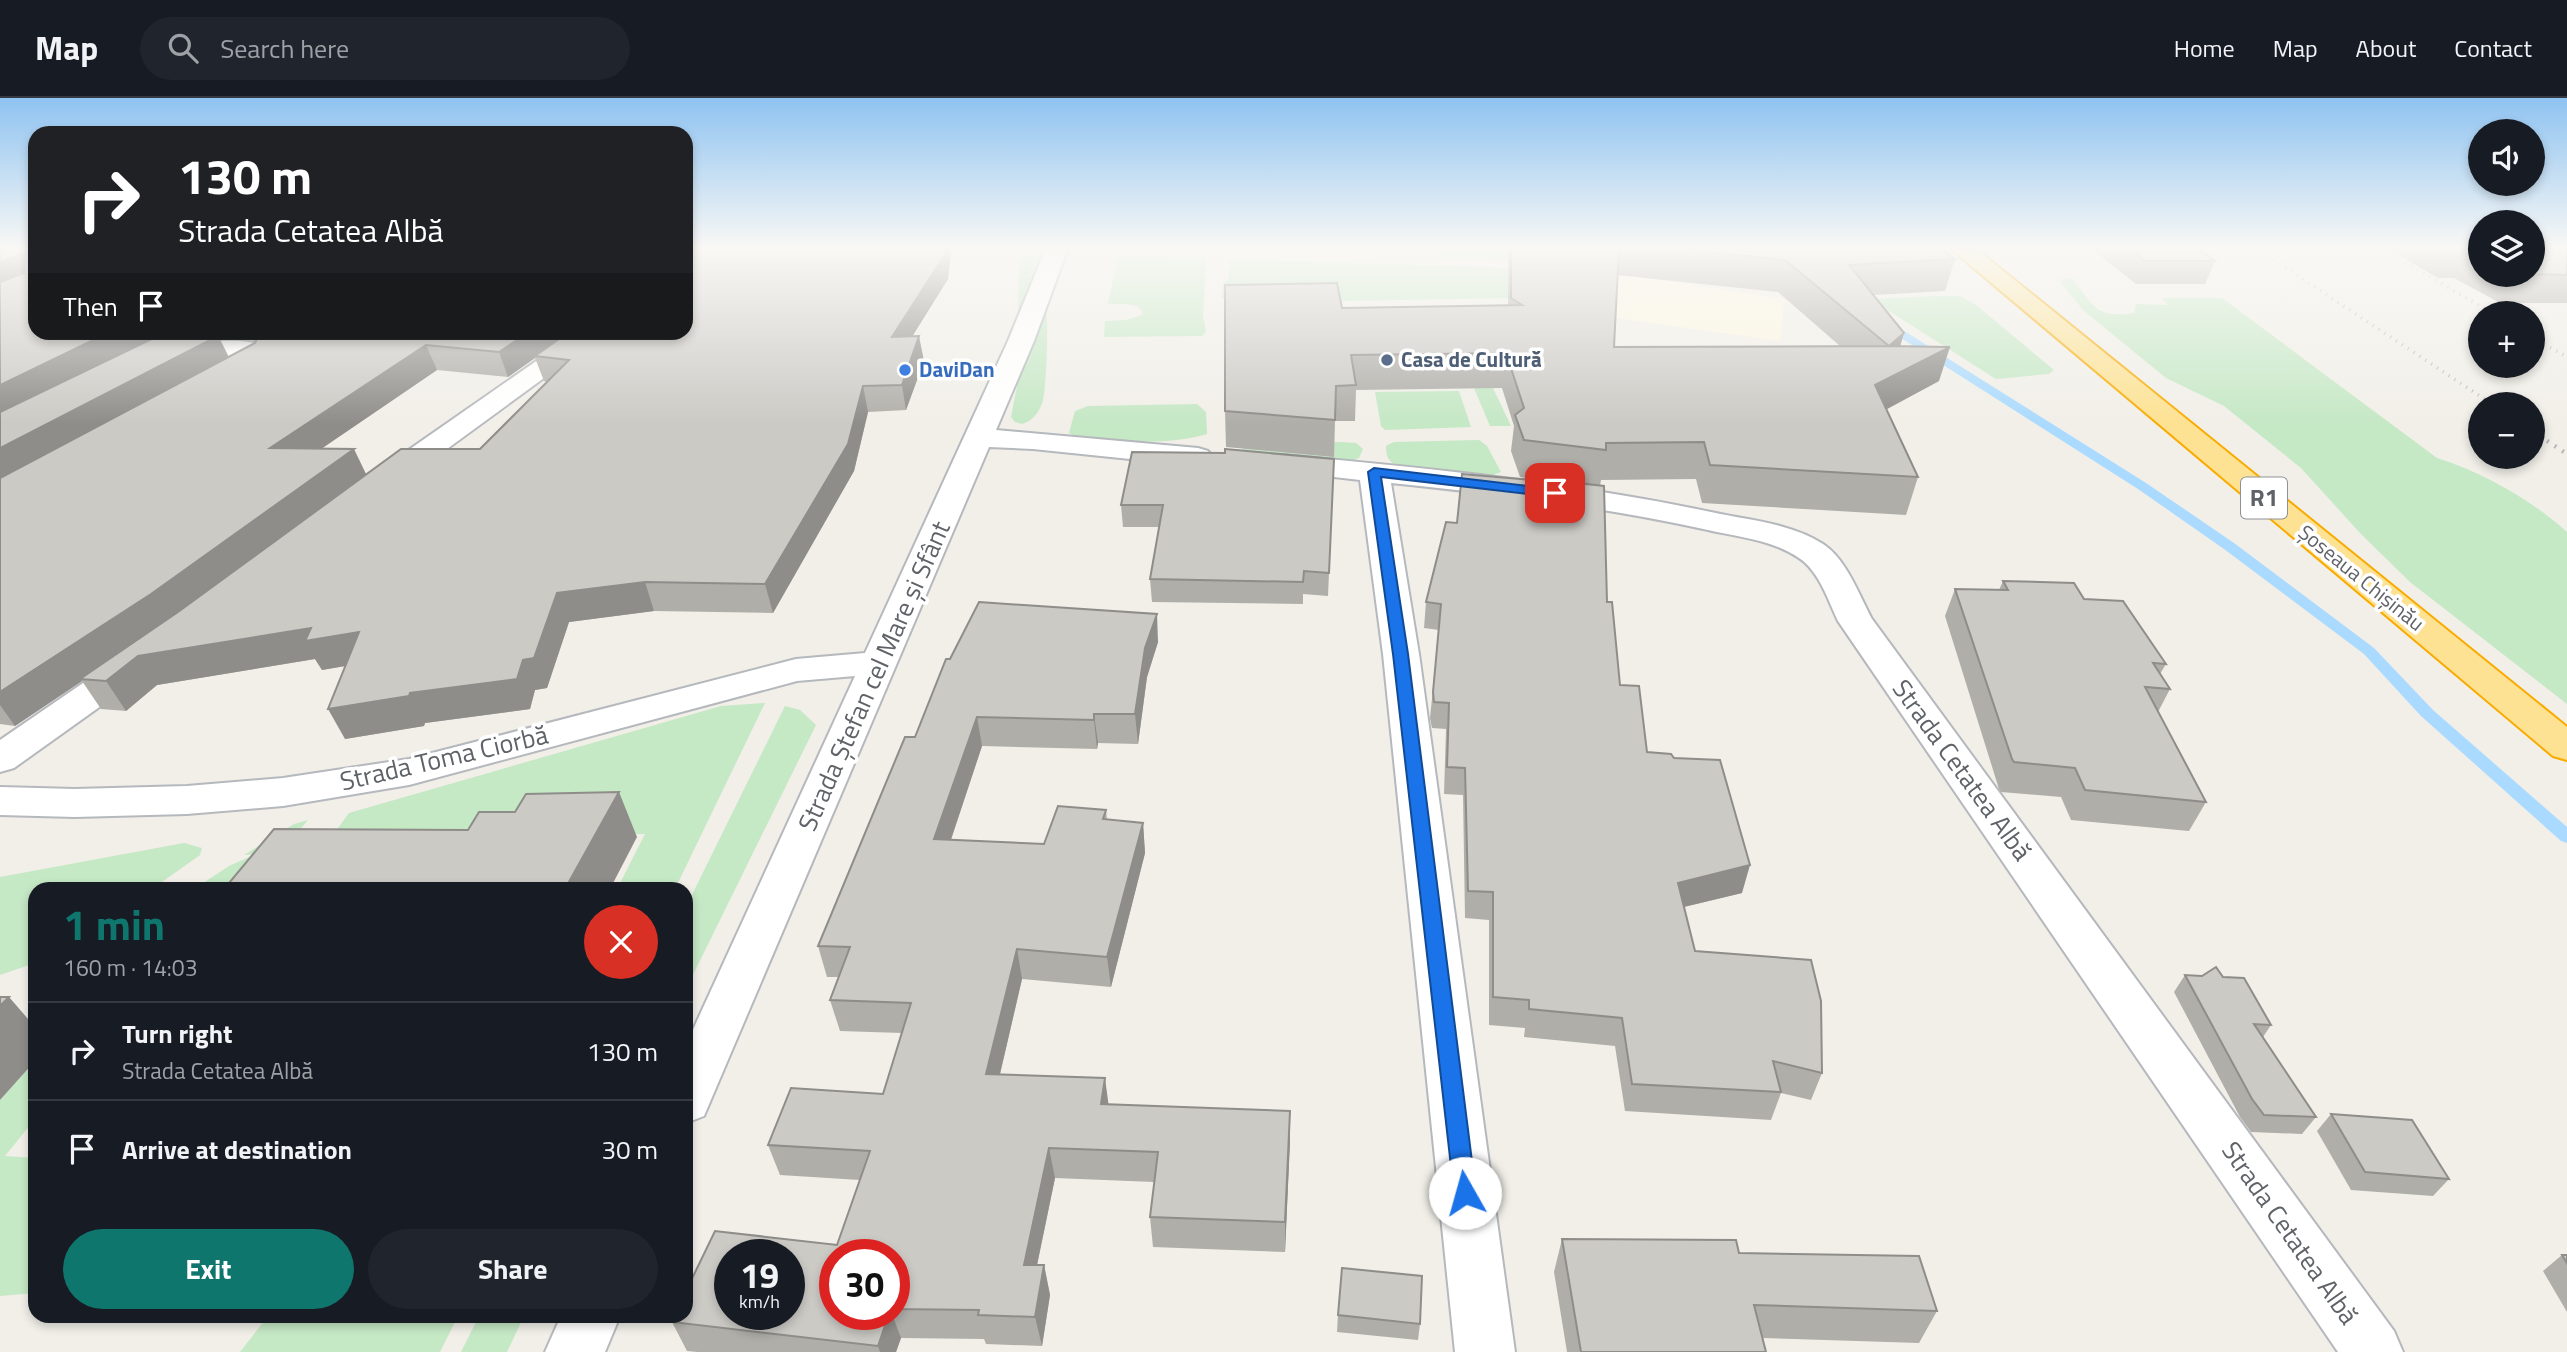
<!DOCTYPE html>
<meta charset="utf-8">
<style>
body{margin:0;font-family:"Titillium Web",sans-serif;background:#20242c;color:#f1f3f6;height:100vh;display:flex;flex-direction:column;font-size:26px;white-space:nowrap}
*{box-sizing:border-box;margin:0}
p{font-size:23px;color:#9ea1a6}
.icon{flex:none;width:38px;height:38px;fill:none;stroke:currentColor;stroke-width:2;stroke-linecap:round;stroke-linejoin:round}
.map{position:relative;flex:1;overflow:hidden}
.sheet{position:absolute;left:28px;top:784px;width:665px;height:441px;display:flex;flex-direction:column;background:#171b24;border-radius:21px;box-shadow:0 4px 10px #0003}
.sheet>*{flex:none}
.hud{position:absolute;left:28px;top:28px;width:665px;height:214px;border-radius:21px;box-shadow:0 4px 10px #0003;background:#202124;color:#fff;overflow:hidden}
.tools{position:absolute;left:2468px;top:21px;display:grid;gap:14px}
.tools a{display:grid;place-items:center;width:77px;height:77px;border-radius:50%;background:#171b24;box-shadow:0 4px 10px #0003;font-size:35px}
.speed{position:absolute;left:714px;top:1141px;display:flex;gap:14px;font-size:35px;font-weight:700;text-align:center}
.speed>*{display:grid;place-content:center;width:91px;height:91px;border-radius:50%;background:#171b24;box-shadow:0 4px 10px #0003;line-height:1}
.speed small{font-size:18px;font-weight:400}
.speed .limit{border:10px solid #d22;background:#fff;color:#111}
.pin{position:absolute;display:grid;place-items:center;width:60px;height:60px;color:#fff;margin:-30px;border-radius:14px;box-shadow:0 4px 10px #0006}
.me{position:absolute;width:77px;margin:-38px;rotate:353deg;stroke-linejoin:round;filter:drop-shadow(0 0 5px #0008)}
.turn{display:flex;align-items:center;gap:24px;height:147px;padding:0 35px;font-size:32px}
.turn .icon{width:91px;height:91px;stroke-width:2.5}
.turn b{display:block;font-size:49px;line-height:60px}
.then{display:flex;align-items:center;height:66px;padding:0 35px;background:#0003;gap:14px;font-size:26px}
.round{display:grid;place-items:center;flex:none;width:74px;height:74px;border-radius:37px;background:#20242c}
.overview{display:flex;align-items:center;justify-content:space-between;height:119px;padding:0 35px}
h1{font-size:42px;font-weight:700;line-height:52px;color:#0f766e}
.primary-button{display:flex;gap:14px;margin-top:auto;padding:14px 35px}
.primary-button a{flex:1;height:80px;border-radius:42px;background:#0f766e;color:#fff;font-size:28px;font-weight:700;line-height:80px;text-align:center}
.primary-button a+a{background:#20242c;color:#f1f3f6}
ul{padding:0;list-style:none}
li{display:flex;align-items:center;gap:21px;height:98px;padding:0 35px;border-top:2px solid #363941}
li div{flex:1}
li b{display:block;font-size:26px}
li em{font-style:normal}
header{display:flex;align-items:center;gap:42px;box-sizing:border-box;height:98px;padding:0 35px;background:#171b24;border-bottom:2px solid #363941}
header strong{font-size:33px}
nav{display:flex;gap:38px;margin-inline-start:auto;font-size:24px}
.search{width:490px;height:63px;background:#20242c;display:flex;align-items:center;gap:18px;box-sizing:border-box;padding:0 24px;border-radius:38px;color:#9ea1a6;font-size:26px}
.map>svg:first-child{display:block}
.commercial{fill:#fef7e0}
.green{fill:#c5e8c5}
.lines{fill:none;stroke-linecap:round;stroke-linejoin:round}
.stream{fill:#aadaff;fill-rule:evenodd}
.minor-casing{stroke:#b5b8bc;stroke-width:4}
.highway-casing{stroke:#f9ab00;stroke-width:4}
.minor{fill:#fff;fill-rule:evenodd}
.highway{fill:#fde293;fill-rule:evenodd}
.rail-far1{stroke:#b6b7b8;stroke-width:3.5;stroke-dasharray:1 6;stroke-linecap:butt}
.rail{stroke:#b6b7b8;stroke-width:4.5;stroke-dasharray:2 7;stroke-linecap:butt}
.wall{fill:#afaea9;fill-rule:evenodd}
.shaded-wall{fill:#8f8d8a}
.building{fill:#cccac5;stroke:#8f8d8a;stroke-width:2;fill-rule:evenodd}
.route{fill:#1a73e8;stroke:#114b97;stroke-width:2}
.service-dot{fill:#5c6f8a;stroke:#fff;stroke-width:2.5}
.shop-dot{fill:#3f7fe0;stroke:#fff;stroke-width:2.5}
.labels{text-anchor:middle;stroke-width:7;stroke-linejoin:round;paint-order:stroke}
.far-service-label{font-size:21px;font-weight:bold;fill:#4e5e75;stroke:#fff;text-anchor:start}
.far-shop-label{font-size:21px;font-weight:bold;fill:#366cbe;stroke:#fff;text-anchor:start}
.far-street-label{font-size:21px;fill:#5f6368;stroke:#fff}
.shield{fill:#fff;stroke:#8f9295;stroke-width:2}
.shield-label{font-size:24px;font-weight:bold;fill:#5f6368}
.street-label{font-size:26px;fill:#5f6368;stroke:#fff}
</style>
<header>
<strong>Map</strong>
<div class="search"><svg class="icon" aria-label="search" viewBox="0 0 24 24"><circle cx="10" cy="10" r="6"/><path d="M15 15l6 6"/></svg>Search here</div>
<nav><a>Home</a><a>Map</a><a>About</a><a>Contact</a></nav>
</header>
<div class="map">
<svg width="2567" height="1254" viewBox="0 0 2567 1254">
<rect width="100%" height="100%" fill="#f1efe8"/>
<polygon class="commercial" points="1587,171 1784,201 1780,243 1566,213"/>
<g class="green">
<polygon points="1440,150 1528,150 1552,164 1439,160"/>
<path d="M1037 156C1051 169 1048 280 1043 302 1040 313 1033 323 1022 326L1015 324 1011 319 1017 288 1019 163 1021 159Z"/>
<polygon points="1118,158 1206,160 1203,218 1206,234 1202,238 1104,239 1105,223 1126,222 1142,217 1142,213 1137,208 1125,206 1108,206"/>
<polygon points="1230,161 1518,170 1513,200 1232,205 1222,200 1223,184 1228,183"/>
<path d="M2072 180C2095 209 2095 220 2134 215L2136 206 2168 207 2162 200H2222L2437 360C2484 375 2530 401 2567 434V606L2410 484 2361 436 2301 370 2224 308 2166 280 2084 213 2061 185 2063 181Z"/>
<polygon points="1938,198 1960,198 1976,207 2054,272 2049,276 1996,281 1870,201"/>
<polygon points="1474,290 1493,290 1511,328 1490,328"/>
<polygon points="1459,293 1471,329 1385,332 1381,328 1375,294"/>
<path d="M1197 306 1206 314 1207 336C1165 348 1121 343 1078 340L1069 335 1075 313 1088 308Z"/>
<path d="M1479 342 1487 348 1501 374 1490 378 1402 370C1390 365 1386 361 1386 348L1394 344Z"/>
<polygon points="1340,344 1356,345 1363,351 1359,360 1352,363 1243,353 1242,348"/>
<polygon points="765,605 675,791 617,791 645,736 504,735 308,771 349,715 721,608"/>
<polygon points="785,608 800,612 816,627 686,891 686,809"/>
<polygon points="308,722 251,791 194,791 229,768 256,756 244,757 294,726"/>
<polygon points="184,745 202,750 200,757 152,791 35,791 35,865 0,877 0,779"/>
<polygon points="35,963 35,1021 5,1058 35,1060 35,1195 0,1198 0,1002"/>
<polygon points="268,1218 458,1218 440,1254 240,1254"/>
<polygon points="479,1218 524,1218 507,1254 461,1254"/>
</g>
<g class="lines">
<polygon class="stream" points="1882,224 1890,224 2146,385 2234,445 2374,550 2433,612 2567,729 2567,745 2561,743 2421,618 2364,556 2224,451 2138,391 1882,228"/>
<g class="minor-casing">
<g id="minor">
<polygon points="1046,150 1068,150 1034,243 996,332 1198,350 1208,353 1213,359 1208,365 1198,368 1033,351 989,349 704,1018 686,1025 686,947 855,578 797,583 409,687 283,708 187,716 75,719 0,717 0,689 75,691 187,688 283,680 409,661 796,561 865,555 1008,243"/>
<path d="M181 234H213L203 243C223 244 260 238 272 256L266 267 233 283 224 281 220 275 224 269 240 260 163 254 159 249 163 244Z"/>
<polygon points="578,234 607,234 399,386 388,389 377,386 373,380 377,374"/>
<path d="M1283 357C1427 370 1569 384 1711 414 1747 422 1791 425 1823 446 1847 462 1859 497 1872 521L2394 1233 2403 1254H2338L1838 523C1828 502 1819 473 1799 460 1773 442 1738 439 1708 432 1603 409 1497 396 1391 385L1419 556 1515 1254H1455L1383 556 1360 382 1273 372 1268 366 1273 360Z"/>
<polygon points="134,556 147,559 152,567 147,575 14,670 0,674 0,642 121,559"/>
<polygon points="561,1218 620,1218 605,1254 545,1254"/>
</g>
</g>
<g class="highway-casing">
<polygon id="highway" points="1950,150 1975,150 2567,629 2567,662 2553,658"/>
</g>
<use href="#minor" class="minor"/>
<use href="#highway" class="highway"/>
<g class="rail-far1">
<polyline points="2256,150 2492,306"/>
<polyline points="2381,150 2492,215"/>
<polyline points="2532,239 2567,259"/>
</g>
<polyline class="rail" points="2532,333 2567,356"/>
</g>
<g class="wall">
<path d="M0 150H35V234H174L172 235 208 237 207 234H686L948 181 912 238 924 263 906 312 868 314 854 373 773 515 654 513 569 524 547 590 535 592 530 611 425 625 424 628 345 641V568L322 572 315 561 157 587 126 613 101 611 82 583 15 628 0 626ZM220 241 251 242 256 244 229 259ZM535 260 544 283 547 284 480 351 366 377 322 350 437 272 508 279Z"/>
<path d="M1508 150H1939L1955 161 1945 193 1873 197 1904 235 1900 248 1939 283 1886 311 1918 379 1906 417 1702 405 1696 381 1601 382 1600 388 1607 504 1620 587 1647 654 1742 795 1684 809 1695 853 1822 975 1811 1002 1781 995 1771 1022 1625 1013 1615 948 1524 939 1525 930 1489 927V822L1465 820 1463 697 1444 696 1446 631 1432 630 1430 620 1439 532 1424 530 1426 504 1457 425 1531 382V381L1520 379 1511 353 1514 328 1502 290 1356 292 1355 323H1335L1334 359 1226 349 1225 313 1342 210 1508 207ZM1617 177 1778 194 1840 248 1614 249Z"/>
<polygon points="2090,150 2198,150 2215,163 2205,186 2136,186"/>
<polygon points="2387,150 2480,150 2480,177 2532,177 2567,150 2567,205 2500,205 2454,180 2438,180"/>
<polygon points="1334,361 1328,498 1303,496 1303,506 1152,504 1150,481 1159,429 1123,429 1121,407"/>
<polygon points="2003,483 2084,501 2166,566 2160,576 2170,591 2158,614 2206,704 2189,733 2071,722 2061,699 2001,694 1999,691 1945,518 1955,491 1999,492"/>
<path d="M1158 544 1147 579 1138 646 1098 645 1097 651 982 648 951 742 1044 746 1106 712 1107 721 1143 725 1145 755 1111 889 1022 881 1000 976 1109 1007 1290 1013V1043L1285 1154 1153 1149 1150 1119 1154 1084 1055 1080 1037 1167H1044L1050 1197 1042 1248 986 1246 984 1241 901 1240 896 1254H698L687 1253 672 1224 837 1147 860 1082 780 1077 768 1047 883 996 902 935 840 933 830 902 839 879H827L818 848 915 639ZM894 1157V1216H835Z"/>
<polygon points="2185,877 2223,879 2271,927 2263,939 2316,1019 2302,1036 2251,1034 2240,1019 2174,894"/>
<polygon points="2331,1016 2449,1081 2433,1098 2351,1092 2317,1033"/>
<polygon points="1562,1141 1739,1155 1937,1213 1919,1245 1762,1240 1766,1254 1567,1254 1554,1174"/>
<polygon points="2562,1157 2567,1157 2567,1214 2543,1173"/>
<polygon points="1338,1217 1420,1226 1418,1242 1337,1234"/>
</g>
<g class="shaded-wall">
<polygon points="945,150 952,150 948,181 897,263 892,239"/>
<polygon points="21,156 34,179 0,192 0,164"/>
<polygon points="110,234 174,234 0,320 0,287"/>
<polygon points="529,234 573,234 535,258 535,260 508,279 499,254"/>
<polygon points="1904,235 1894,269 1889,248"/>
<polygon points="218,238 230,262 0,386 0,350"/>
<polygon points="919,238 924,263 906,312 902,287"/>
<polygon points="426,247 437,272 283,377 270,350"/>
<polygon points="1950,249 1939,283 1865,323 1875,287"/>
<polygon points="863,288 868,314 854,373 773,515 765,486"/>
<polygon points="354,351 367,378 168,525 80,581 82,583 15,628 0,607 0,594"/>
<polygon points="645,484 654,513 569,524 547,590 535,592 530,611 425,625 424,628 345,641 328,611 523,562 557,495"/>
<polygon points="1157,516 1158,544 1147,579 1138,646 1135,616 1145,550"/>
<polygon points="311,530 359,534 374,563 322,572 315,561 157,587 126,613 106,583 138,558"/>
<polygon points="1094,616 1098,645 1097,651 1094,622"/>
<polygon points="977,619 982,648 941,771 934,741"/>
<polygon points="619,694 637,739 610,791 565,791"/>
<polygon points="1143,725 1145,755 1111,889 1107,859"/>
<polygon points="1750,767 1742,795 1671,812 1678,785"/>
<polygon points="1017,851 1022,881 993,1006 986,976"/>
<polygon points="9,899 35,929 35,963 0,1002 0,908"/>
<polygon points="1105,980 1109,1010 1101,1006"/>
<polygon points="1290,1013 1290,1043 1285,1154 1285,1124"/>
<polygon points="1049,1050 1055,1080 1031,1196 1024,1167"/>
<polygon points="1044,1167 1050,1197 1042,1248 1035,1219"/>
<polygon points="889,1216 892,1216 901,1240 896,1254 880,1254 878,1248"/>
</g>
<g class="building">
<polygon points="0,150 35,150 35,234 110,234 0,287 0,184 24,175 24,158 21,156 0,164"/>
<polygon points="693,150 945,150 944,158 892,239 919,238 902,287 863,288 848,346 765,486 645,484 557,495 534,560 523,562 517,581 410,595 409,598 328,611 359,534 305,543 311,530 138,558 106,583 80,581 178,514 401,351 480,351 569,262 535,258 569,234 686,234 686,154 690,153"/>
<polygon points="1511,150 1619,150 1614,249 1889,248 1785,162 1669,150 1939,150 1955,161 1849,167 1904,235 1889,248 1950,249 1875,287 1918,379 1710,367 1704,344 1606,345 1606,352 1524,342 1515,317 1524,310 1506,255 1351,257 1356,287 1336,288 1335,322 1225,313 1225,187 1337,185 1342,210 1522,207 1511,200"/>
<polygon points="2128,150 2198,150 2215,163 2145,163"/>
<polygon points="2450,150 2480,150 2480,157 2469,152 2453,152"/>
<polygon points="2532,150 2567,150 2567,177 2532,176"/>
<polygon points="261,234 529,234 499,254 426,247 270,350 354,351 151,496 0,594 0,380 255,245"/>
<polygon points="164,235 218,238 0,350 0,314"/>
<polygon points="1225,351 1334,361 1329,475 1304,473 1303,484 1150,481 1163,407 1121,407 1132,354 1225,355"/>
<polygon points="1462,376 1532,382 1531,380 1604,388 1607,504 1612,504 1620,587 1639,588 1647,654 1671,656 1674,660 1720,662 1750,767 1678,785 1695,853 1811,862 1821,903 1822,975 1773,963 1781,994 1632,986 1622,920 1529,911 1529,902 1493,899 1493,794 1468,793 1465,670 1447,669 1449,605 1434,604 1433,594 1441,506 1426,504 1446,424 1457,425"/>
<polygon points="2003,483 2074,485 2084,501 2123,503 2166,566 2153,565 2170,591 2145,589 2206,704 2085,692 2075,670 2014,664 2012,661 1955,491 2008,492"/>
<path d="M979 504 1157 516 1145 550 1135 616H1094V622L977 619 934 741 1044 746 1058 708 1106 712 1103 721 1143 725 1107 859 1017 851 986 976 1105 980 1101 1006 1290 1013 1285 1124 1150 1119 1158 1054 1049 1050 1024 1167H1044L1035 1219 978 1217 979 1212 894 1211V1157H835V1216H889L878 1248 672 1224 674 1218H686V1193L715 1133 837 1147 870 1053 768 1047 791 990 883 996 911 905 830 902 850 849 818 848 905 639H915L946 561H950ZM730 1157H789V1216H730Z"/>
<polygon points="619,694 565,791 224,791 274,731 468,732 479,714 515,714 526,696"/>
<polygon points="2216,869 2223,879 2244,880 2271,927 2254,926 2316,1019 2264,1017 2252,1001 2185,877 2202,878"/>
<polygon points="0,899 9,899 0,908"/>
<polygon points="2331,1016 2412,1022 2449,1081 2365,1074"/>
<polygon points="1562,1141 1736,1142 1739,1155 1919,1158 1937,1213 1754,1207 1766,1254 1581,1254"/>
<polygon points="2562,1157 2567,1157 2567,1165"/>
<polygon points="1342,1170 1422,1178 1420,1226 1338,1217"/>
</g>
<linearGradient id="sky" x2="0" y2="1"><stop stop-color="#8fc3f1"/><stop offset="0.46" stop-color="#f9f8f5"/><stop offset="1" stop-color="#f9f8f5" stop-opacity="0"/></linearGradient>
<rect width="2567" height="326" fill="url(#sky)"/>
<polygon class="route" points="1374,370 1555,391 1561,395 1555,399 1381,379 1408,556 1476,1095 1473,1102 1465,1105 1457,1102 1454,1095 1393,556 1368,374"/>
<circle class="service-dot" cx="1387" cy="262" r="7"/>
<circle class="shop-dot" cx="905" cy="272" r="7"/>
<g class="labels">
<g class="far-service-label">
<text x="1401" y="269">Casa de Cultură</text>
</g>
<g class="far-shop-label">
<text x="919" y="279">DaviDan</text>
</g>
<g class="far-street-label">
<text transform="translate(2361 480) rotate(39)" y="7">Șoseaua Chișinău</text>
</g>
<rect class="shield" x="2241" y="379.5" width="46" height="41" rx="5"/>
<g class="shield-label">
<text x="2264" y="408">R1</text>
</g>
<g class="street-label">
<text transform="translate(874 578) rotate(-66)" y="9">Strada Ștefan cel Mare și Sfânt</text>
<text transform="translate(444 660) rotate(-13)" y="9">Strada Toma Ciorbă</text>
<text transform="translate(1962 672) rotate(54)" y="9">Strada Cetatea Albă</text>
<text transform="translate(2290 1135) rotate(55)" y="9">Strada Cetatea Albă</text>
</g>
</g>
</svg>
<div class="tools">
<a><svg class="icon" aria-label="sound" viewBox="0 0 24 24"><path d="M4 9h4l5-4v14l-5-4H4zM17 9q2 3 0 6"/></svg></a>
<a><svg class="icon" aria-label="layers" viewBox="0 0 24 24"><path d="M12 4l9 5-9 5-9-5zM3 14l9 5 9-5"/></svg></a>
<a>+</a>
<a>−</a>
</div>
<div class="speed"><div>19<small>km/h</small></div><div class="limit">30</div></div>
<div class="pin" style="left:1555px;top:395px;background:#d93025"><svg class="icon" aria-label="arrive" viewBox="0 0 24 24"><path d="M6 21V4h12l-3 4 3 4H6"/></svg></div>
<svg class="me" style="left:1465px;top:1095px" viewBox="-20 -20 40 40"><circle r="19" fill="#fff"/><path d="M0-13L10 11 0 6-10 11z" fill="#1a73e8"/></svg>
<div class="hud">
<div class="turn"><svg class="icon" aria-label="right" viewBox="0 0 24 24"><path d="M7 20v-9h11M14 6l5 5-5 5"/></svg><div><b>130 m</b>Strada Cetatea Albă</div></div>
<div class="then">Then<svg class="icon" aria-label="arrive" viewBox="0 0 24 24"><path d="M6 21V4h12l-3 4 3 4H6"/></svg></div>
</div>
<section class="sheet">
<div class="overview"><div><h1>1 min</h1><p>160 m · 14:03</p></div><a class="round" style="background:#d93025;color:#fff"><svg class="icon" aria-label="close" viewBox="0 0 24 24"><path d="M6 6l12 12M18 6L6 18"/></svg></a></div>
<ul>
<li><svg class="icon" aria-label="right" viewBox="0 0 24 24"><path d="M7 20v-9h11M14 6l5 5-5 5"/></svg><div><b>Turn right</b><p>Strada Cetatea Albă</p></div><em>130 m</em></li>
<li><svg class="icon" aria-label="arrive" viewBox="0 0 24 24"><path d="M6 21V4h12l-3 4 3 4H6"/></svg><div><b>Arrive at destination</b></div><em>30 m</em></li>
</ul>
<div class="primary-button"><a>Exit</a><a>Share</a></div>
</section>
</div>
